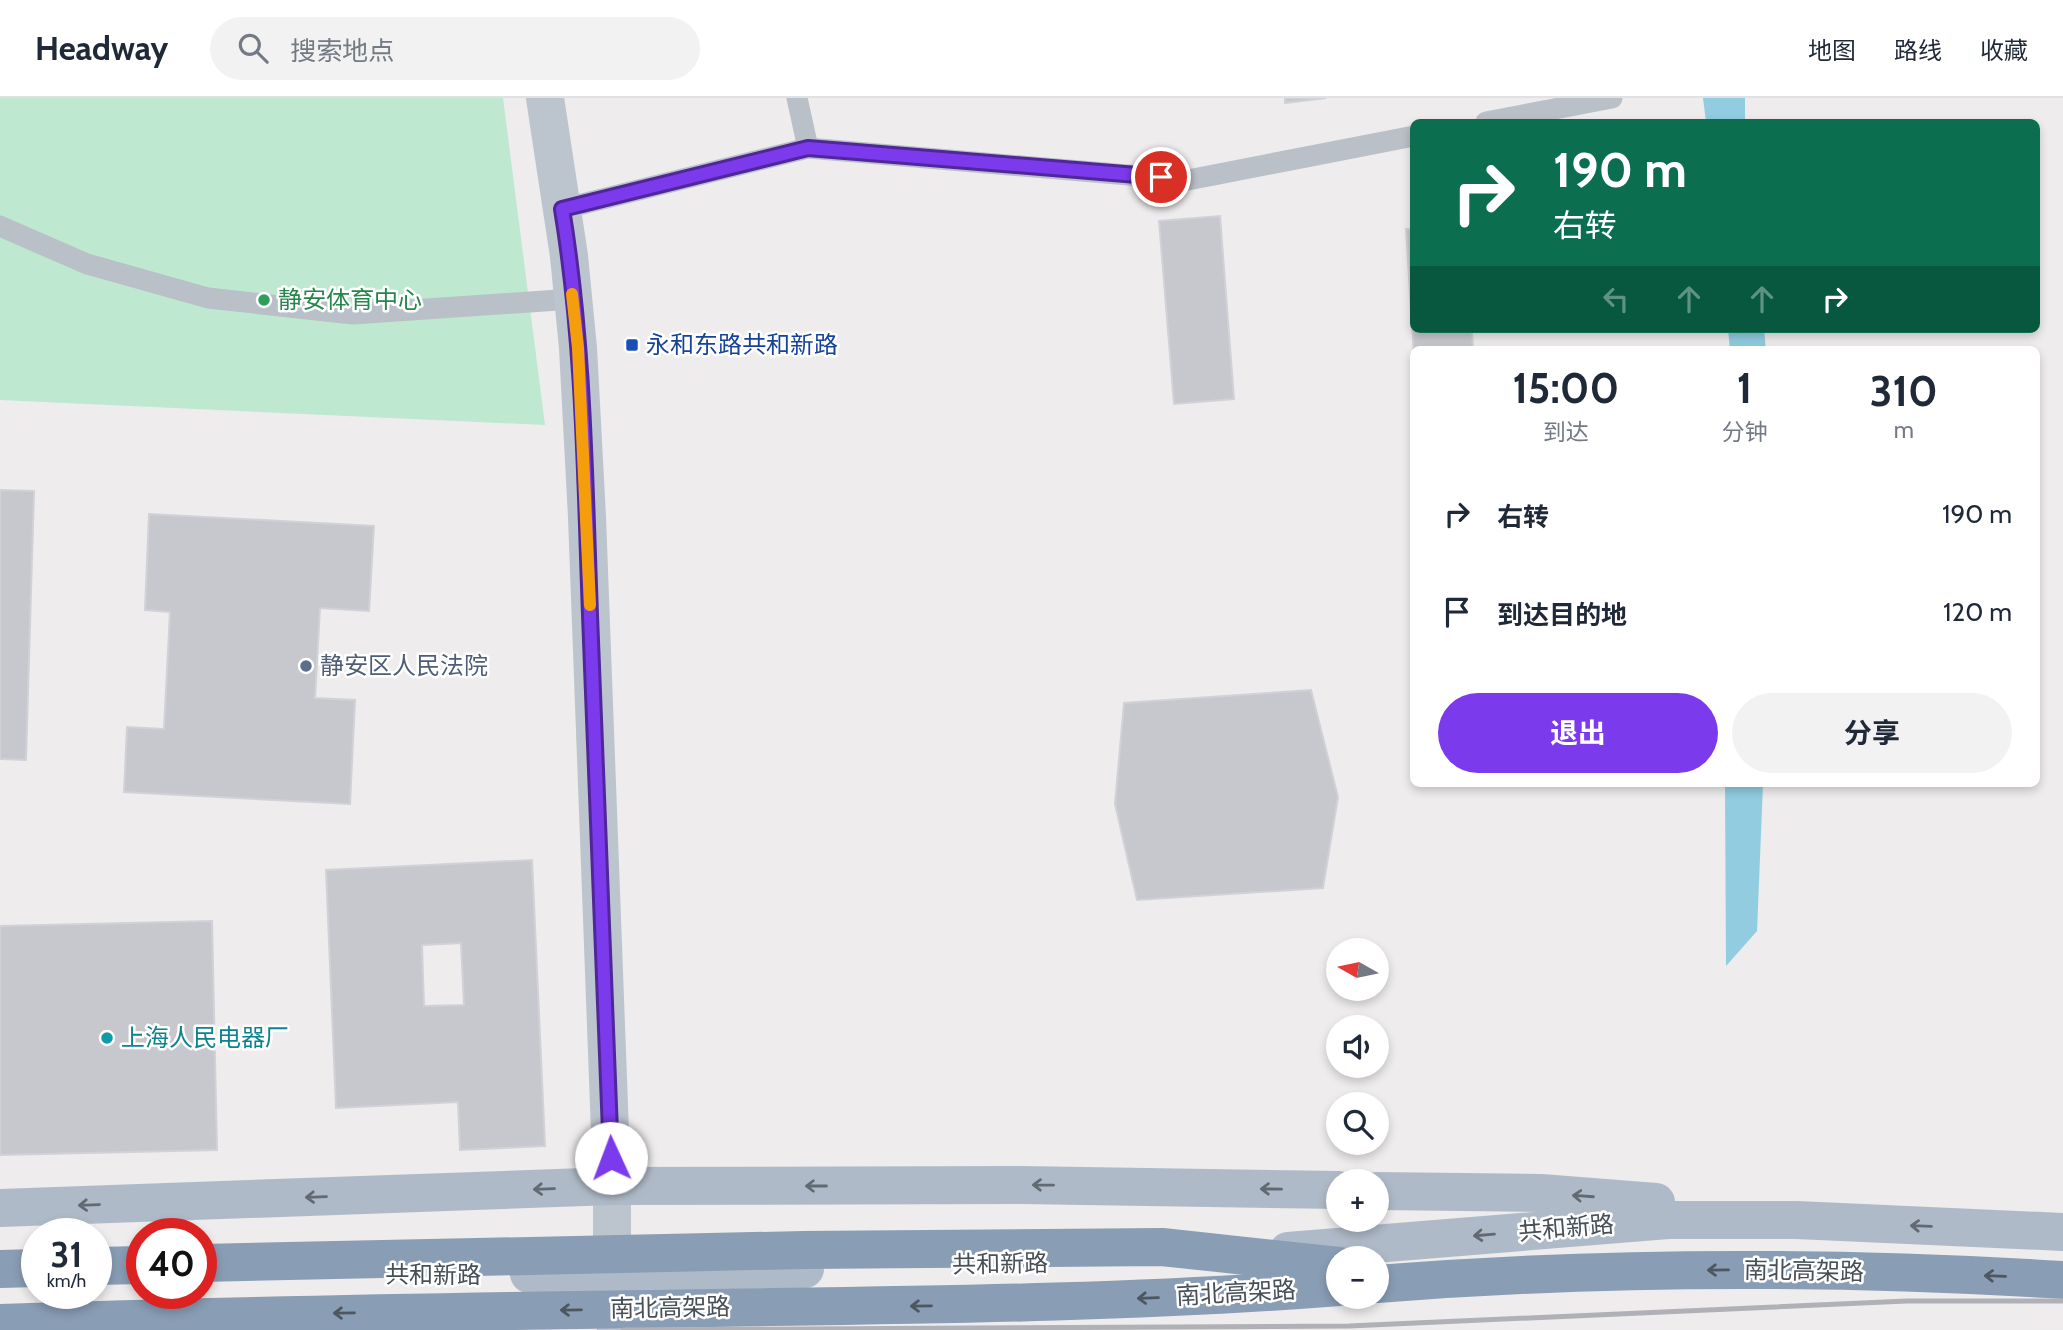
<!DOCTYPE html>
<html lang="zh">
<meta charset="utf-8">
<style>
body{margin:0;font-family:Cabin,"Noto Sans SC",sans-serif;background:#f2f2f3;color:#1f2937;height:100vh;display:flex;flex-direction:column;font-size:26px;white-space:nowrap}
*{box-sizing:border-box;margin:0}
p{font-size:23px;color:#747a83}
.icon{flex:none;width:38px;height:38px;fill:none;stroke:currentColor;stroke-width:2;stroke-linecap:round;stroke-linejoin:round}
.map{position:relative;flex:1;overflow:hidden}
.sheet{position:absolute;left:1410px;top:248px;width:630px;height:441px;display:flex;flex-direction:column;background:#fff;border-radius:10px;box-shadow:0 4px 10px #0003}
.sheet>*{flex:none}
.top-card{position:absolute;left:1410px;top:21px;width:630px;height:214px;border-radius:10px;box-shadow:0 4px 10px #0003;background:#0b6e4f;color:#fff;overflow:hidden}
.needle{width:46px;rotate:279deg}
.controls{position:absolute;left:1326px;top:840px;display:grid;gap:14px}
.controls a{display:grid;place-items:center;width:63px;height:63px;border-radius:50%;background:#fff;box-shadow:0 4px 10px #0003;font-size:35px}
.speed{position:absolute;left:21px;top:1120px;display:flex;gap:14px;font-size:35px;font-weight:700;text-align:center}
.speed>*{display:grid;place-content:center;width:91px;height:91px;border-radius:50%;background:#fff;box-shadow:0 4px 10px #0003;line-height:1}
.speed small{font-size:18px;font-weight:400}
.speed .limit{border:10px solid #d22;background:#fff;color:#111}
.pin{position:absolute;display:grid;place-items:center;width:60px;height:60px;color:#fff;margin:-30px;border:4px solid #fff;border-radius:50%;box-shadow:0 2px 7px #0007}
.me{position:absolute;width:77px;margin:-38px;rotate:358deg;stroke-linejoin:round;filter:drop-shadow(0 0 5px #0008)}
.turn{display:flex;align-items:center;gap:24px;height:147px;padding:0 28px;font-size:32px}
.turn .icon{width:91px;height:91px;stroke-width:2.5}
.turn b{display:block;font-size:49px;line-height:60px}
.lanes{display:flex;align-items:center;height:66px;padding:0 28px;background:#0003;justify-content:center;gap:35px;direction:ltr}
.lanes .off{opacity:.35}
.eta{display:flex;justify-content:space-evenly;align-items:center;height:119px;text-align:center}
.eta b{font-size:42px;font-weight:700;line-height:49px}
.button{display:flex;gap:14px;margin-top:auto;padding:14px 28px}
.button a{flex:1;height:80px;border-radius:42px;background:#7c3aed;color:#fff;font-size:28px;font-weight:700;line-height:80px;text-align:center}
.button a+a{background:#f2f2f3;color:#1f2937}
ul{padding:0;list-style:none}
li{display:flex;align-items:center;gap:21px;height:98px;padding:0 28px}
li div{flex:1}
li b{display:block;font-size:26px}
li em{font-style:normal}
header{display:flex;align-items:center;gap:42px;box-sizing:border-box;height:98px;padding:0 35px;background:#fff;border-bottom:2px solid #e0e1e3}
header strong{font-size:33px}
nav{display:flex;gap:38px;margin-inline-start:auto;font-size:24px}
.search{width:490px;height:63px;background:#f2f2f3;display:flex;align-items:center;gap:18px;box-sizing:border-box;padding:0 24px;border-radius:38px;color:#747a83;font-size:26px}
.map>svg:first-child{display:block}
.pitch{fill:#bfe8d0}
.water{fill:#91cce0}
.building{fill:#c7c8ce;stroke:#d1d2d7;stroke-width:2;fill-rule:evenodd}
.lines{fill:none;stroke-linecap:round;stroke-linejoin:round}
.lane{stroke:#b9c0c7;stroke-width:21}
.secondary{stroke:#bcc4ce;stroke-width:38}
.primary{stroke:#afbac8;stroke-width:38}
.highway{stroke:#899db5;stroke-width:38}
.rail{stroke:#afb1b6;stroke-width:5}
.oneway{stroke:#616a73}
.oneway2{stroke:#4e5760}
.route-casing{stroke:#51269a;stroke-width:18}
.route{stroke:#7c3aed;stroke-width:12}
.slow{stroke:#f59e0b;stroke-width:12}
.leisure-dot{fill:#2e9e5b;stroke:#fff;stroke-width:2.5}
.transit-dot{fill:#1a4fb4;stroke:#fff;stroke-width:2.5}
.service-dot{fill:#5c6f8a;stroke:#fff;stroke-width:2.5}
.culture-dot{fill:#0f9aa8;stroke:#fff;stroke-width:2.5}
.labels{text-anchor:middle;stroke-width:5;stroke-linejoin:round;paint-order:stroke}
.leisure-label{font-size:24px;fill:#27864d;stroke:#fff;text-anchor:start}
.transit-label{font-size:24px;fill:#164399;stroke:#fff;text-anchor:start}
.service-label{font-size:24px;fill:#4e5e75;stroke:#fff;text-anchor:start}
.culture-label{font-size:24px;fill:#0d838f;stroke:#fff;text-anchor:start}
.street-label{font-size:24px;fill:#474f57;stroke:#fff}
</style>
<header>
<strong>Headway</strong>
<div class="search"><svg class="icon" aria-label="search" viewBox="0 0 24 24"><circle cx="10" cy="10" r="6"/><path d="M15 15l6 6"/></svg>搜索地点</div>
<nav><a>地图</a><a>路线</a><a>收藏</a></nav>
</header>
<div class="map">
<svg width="2063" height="1232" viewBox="0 0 2063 1232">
<rect width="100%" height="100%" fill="#eeecec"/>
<polygon class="pitch" points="0,0 503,0 545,327 0,302"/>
<g class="water">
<polygon points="1703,0 1745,0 1745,24 1706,24"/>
<polygon points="1728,231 1764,231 1766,252 1730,252"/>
<polygon points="1725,686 1763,686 1757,833 1726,868"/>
</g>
<g class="building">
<polygon points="1285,0 1326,0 1285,5"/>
<polygon points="1220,118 1234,301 1174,306 1159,123"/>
<polygon points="1406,131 1414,131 1414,231 1472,231 1473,252 1414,252 1414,259"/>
<polygon points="0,392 34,393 26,662 0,661"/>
<polygon points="149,416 374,428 369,513 320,510 315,600 355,602 350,706 124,694 127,629 164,631 170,514 145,512"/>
<polygon points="1311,592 1338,699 1323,790 1137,802 1115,706 1124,605"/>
<path d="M532 762 545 1048 460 1052 458 1004 336 1010 326 772ZM461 845 464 907 424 908 422 847Z"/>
<polygon points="212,823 217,1052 0,1057 0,828"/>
</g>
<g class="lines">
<g class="lane">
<polyline points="797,0 808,50"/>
<polyline points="1486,24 1612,0"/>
<polyline points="562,111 808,50 1188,82 1414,38"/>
<polyline points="0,128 87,166 208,200 353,216 573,201"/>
</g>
<polyline class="secondary" points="545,0 569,158 578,250 587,419 612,1088 612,1176 616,1232"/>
<g class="primary">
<polyline points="1377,1093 1541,1095 1656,1104"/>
<polyline points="0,1110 612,1088 1021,1087 1339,1092"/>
<polyline points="1288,1153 1668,1122 1797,1122 2063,1134"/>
<polyline points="529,1176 805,1171"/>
</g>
<g class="highway">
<polyline points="201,1165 804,1152 1162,1149 1339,1168"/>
<polyline points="96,1168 142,1167"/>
<polyline points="0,1171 37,1170"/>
<path d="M1377 1186C1605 1168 1835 1168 2063 1182"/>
<path d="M0 1225C215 1218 431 1214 646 1211 877 1207 1108 1207 1339 1189"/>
</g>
<polyline class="rail" points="623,1232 1349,1228 1907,1203 2063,1203"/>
</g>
<defs><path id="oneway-shaft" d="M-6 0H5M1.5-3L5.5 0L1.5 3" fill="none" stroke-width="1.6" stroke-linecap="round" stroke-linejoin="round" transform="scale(1.75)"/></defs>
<g class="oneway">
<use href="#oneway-shaft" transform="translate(1043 1087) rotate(-179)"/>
<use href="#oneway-shaft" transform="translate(816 1088) rotate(180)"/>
<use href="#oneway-shaft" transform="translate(544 1091) rotate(178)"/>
<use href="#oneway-shaft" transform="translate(1271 1091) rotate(-179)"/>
<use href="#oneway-shaft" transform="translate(1583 1098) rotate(-176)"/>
<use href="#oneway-shaft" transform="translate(316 1099) rotate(178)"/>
<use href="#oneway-shaft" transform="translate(89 1107) rotate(178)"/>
<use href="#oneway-shaft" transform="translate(1921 1128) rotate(-178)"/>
<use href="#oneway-shaft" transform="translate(1484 1137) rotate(175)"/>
</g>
<g class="oneway2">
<use href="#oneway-shaft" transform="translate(1718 1172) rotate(179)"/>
<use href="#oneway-shaft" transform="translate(1995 1178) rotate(-178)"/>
<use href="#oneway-shaft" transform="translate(1148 1200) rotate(178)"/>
<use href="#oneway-shaft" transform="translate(921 1208) rotate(179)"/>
<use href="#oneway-shaft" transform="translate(571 1212) rotate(179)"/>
<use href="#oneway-shaft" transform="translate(344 1215) rotate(179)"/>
</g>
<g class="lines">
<g class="route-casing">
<path id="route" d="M611 1060C604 879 597 698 590 517 585 382 584 244 562 111L808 50 1161 79"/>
</g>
<use href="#route" class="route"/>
<polyline class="slow" points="572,196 578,250 590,507"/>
</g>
<circle class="leisure-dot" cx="264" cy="202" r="7"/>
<rect class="transit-dot" x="625" y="240" width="14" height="14" rx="3.5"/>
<circle class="service-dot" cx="306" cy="568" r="7"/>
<circle class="culture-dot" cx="107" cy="940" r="7"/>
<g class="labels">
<g class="leisure-label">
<text x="278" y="210">静安体育中心</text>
</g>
<g class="transit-label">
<text x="646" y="255">永和东路共和新路</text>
</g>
<g class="service-label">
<text x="320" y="576">静安区人民法院</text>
</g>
<g class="culture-label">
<text x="121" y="948">上海人民电器厂</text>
</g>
<g class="street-label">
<text transform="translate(1566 1130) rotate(-5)" y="8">共和新路</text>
<text transform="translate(1000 1166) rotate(-1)" y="8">共和新路</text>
<text transform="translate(1804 1173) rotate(1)" y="8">南北高架路</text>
<text x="433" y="1185">共和新路</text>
<text transform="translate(1236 1195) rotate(-3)" y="8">南北高架路</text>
<text transform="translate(670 1210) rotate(-1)" y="8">南北高架路</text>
</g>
</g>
</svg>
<div class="controls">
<a><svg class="needle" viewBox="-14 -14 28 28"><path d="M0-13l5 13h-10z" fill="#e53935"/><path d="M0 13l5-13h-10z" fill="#747a83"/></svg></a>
<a><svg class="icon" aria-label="sound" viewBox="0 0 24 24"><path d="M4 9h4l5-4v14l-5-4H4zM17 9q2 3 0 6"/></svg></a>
<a><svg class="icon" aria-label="search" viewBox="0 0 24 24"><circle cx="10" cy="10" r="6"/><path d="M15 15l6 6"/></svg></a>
<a>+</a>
<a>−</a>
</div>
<div class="speed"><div>31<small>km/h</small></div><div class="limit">40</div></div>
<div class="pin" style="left:1161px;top:79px;background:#d93025"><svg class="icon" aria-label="arrive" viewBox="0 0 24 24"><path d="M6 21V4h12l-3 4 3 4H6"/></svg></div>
<svg class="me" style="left:611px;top:1060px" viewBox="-20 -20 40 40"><circle r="19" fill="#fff"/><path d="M0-13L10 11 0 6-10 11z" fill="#7c3aed"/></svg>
<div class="top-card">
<div class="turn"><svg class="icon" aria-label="right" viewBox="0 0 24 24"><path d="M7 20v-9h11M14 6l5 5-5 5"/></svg><div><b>190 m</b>右转</div></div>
<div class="lanes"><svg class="icon off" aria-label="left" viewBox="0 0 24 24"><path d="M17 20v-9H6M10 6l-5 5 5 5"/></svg><svg class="icon off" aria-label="ahead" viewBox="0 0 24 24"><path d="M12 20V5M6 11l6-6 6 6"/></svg><svg class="icon off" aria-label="ahead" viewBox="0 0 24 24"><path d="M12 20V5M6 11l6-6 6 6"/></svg><svg class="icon" aria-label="right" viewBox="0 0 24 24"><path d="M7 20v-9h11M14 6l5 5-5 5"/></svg></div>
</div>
<section class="sheet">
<div class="eta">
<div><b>15:00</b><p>到达</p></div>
<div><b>1</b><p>分钟</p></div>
<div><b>310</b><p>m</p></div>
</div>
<ul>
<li><svg class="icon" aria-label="right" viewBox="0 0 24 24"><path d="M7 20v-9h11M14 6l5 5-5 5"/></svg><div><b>右转</b></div><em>190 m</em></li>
<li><svg class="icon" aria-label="arrive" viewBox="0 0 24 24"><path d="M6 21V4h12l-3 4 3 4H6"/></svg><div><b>到达目的地</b></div><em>120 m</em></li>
</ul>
<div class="button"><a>退出</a><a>分享</a></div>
</section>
</div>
